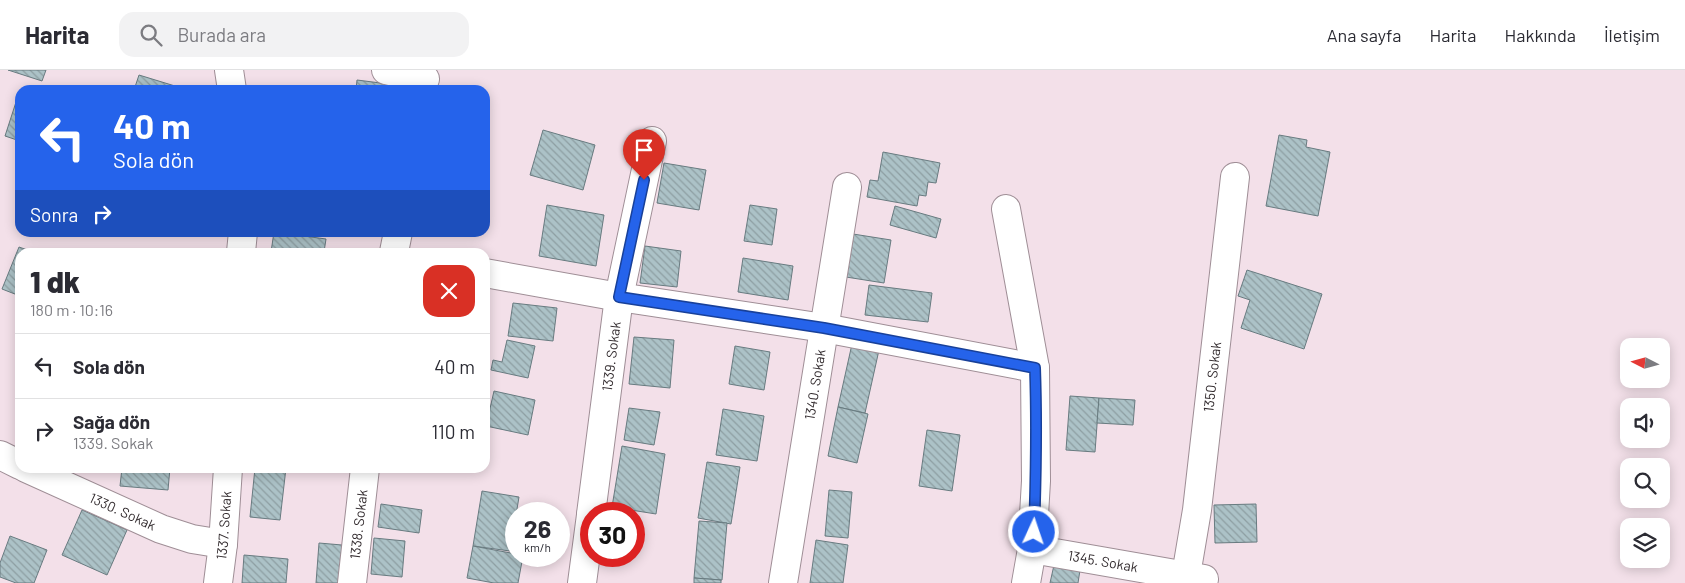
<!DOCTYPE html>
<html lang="tr">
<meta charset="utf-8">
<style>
body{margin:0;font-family:Barlow,sans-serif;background:#f2f2f3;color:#2b2b33;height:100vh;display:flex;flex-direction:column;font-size:19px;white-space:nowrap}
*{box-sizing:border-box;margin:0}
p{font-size:16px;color:#7c7c81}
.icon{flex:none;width:28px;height:28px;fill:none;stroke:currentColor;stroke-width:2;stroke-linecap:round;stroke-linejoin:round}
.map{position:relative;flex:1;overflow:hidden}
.side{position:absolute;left:15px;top:178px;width:475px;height:225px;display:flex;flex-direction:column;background:#fff;border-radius:15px;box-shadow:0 2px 12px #0003}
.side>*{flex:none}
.top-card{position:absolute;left:15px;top:15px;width:475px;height:152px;border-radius:15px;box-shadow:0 2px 12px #0003;background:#2563eb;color:#fff;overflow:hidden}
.needle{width:32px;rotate:276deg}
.buttons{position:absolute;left:1620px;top:268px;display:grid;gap:10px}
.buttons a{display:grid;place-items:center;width:50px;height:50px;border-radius:10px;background:#fff;box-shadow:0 2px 12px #0003;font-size:25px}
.speed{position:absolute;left:505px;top:432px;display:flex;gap:10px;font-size:25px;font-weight:700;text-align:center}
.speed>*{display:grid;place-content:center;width:65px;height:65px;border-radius:50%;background:#fff;box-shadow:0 2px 12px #0003;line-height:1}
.speed small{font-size:12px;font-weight:400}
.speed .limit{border:8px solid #d22;background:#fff;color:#111}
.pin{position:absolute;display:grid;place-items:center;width:42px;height:42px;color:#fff;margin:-51px -21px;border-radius:50% 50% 50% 0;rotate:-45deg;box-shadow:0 0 5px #0007}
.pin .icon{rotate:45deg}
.me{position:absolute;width:55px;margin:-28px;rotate:3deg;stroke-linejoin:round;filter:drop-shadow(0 0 4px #0008)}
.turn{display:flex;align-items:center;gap:18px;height:105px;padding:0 15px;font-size:22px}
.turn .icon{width:65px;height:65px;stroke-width:2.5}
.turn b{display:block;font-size:35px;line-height:42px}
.then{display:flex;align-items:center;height:48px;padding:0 15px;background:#0003;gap:10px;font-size:19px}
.round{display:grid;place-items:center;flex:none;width:52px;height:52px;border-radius:15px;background:#f2f2f3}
.overview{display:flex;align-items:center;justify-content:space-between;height:85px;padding:0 15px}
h1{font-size:30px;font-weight:800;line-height:38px}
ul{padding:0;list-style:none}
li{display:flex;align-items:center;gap:15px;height:65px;padding:0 15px;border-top:1px solid #e1e1e2}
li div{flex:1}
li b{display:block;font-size:19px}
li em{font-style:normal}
header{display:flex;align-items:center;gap:30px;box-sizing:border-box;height:70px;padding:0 25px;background:#fff;border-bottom:1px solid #e1e1e2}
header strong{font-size:24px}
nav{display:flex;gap:28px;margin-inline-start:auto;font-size:18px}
.search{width:350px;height:45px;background:#f2f2f3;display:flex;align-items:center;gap:12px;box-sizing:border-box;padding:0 18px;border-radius:15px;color:#7c7c81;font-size:19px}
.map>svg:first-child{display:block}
.building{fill:url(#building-back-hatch);stroke:#687b80}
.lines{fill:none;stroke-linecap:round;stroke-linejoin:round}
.minor-casing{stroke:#9f8e96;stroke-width:30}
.minor{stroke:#fff;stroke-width:28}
.route-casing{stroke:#184099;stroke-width:12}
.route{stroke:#2563eb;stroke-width:9}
.labels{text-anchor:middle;stroke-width:4.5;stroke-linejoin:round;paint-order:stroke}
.street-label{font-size:14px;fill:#332c2f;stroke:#feeef6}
</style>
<header>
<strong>Harita</strong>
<div class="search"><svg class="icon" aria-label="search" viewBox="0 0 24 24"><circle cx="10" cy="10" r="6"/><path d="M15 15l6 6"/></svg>Burada ara</div>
<nav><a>Ana sayfa</a><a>Harita</a><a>Hakkında</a><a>İletişim</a></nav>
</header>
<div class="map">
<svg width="1685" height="513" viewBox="0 0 1685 513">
<defs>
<pattern id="building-back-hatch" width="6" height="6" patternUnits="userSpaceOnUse" patternTransform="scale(1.25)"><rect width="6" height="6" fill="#acc2c7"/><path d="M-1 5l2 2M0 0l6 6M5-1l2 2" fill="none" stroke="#8d9ea2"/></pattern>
</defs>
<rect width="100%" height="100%" fill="#f3e0e9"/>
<g class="building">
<polygon points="8,0 46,0 42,11"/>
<polygon points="139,5 188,20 134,20"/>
<polygon points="357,10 396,15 396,20 356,20"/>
<polygon points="17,29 20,30 20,71 5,66"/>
<polygon points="543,60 595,75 583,120 530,105"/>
<polygon points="1279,65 1307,70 1306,77 1330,82 1318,146 1266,136"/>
<polygon points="883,82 940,93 936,113 928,112 926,126 919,125 917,136 867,127 870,110 878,111"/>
<polygon points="664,93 706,100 699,140 657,133"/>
<polygon points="547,135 604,145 596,196 539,186"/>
<polygon points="750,135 777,139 772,175 744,171"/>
<polygon points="895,136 941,149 936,168 890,155"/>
<polygon points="274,162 326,169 324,182 271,182"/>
<polygon points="853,164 891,170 884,213 846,207"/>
<polygon points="645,176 681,181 677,217 640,213"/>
<polygon points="19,177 33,182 20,182 20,226 2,219"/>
<polygon points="743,188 793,196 788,230 738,222"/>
<polygon points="1247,200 1322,224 1304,279 1241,258 1250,230 1238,226"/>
<polygon points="869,215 932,223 928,252 865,245"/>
<polygon points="513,233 557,238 553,271 508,266"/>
<polygon points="634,267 674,270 670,318 629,314"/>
<polygon points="507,270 535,276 528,308 491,300 493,290 502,292"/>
<polygon points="852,274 879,280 865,343 838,337"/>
<polygon points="735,276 770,282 764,320 729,314"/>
<polygon points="494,321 535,330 528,365 486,356"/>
<polygon points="1070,326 1099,328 1095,382 1066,380"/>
<polygon points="1099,328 1135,330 1133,355 1097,353"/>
<polygon points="838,337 868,344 857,393 828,386"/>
<polygon points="629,338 660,342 654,375 624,370"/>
<polygon points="723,339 764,346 757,391 716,385"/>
<polygon points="927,360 960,365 952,421 919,416"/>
<polygon points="622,376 665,384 656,444 612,437"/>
<polygon points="707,392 740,397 731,454 698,448"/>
<polygon points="122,398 170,398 168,420 120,416"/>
<polygon points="255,398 286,398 280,450 250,447"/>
<polygon points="829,420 852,422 848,468 825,466"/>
<polygon points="482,421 519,427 510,481 473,476"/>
<polygon points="381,434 422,440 419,463 378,457"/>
<polygon points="1256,434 1257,472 1215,473 1214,435"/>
<polygon points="82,440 127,460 107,505 62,485"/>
<polygon points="699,451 727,453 722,510 694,508"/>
<polygon points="10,466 47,480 34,513 16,513 0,507 0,493"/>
<polygon points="374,468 405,471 402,507 371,504"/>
<polygon points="816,470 848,475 843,513 810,513"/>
<polygon points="319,473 342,475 340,513 316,513"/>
<polygon points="473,476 516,484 516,486 523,486 518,513 494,513 467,508"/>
<polygon points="244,485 288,489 286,513 242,513"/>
<polygon points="1054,495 1080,500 1078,513 1050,513"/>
<polygon points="694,508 721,510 721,513 694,513"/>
</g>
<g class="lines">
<g class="minor-casing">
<g id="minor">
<polyline points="229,0 232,20"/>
<polyline points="386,0 425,9"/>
<polyline points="1006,139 1035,298 1036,411 1032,479 1026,513"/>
<polyline points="241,182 243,162"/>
<polyline points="394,182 398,162"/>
<polyline points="485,203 619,227 824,258 1035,298"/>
<polyline points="0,385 20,395"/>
<path id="s1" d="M26 398 161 459 192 469 223 474"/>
<path id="s2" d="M591 444 619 227 652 71"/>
<path id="s3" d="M1032 479 1204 509"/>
<path id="s4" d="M1186 505 1197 440 1235 107"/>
<path id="s5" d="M218 513 223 474 228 398"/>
<path id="s6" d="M352 513 365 398"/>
<polyline points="582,513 591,445"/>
<path id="s7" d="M783 513 847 117"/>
</g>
</g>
<use href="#minor" class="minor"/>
</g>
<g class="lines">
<g class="route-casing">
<path id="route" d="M644 110 619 227 824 258 1035 298C1037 353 1036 407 1034 462"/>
</g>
<use href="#route" class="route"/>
</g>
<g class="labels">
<g class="street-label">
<text dy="5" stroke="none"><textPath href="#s2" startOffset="159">1339. Sokak</textPath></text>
<text dy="5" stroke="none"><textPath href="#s4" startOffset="200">1350. Sokak</textPath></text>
<text dy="5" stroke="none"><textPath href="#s7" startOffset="201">1340. Sokak</textPath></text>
<text dy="5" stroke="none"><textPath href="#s1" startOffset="106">1330. Sokak</textPath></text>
<text dy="5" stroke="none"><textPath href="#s5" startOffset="58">1337. Sokak</textPath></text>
<text dy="5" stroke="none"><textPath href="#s6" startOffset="59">1338. Sokak</textPath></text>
<text dy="5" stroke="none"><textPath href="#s3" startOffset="72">1345. Sokak</textPath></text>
</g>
</g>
</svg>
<div class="buttons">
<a><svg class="needle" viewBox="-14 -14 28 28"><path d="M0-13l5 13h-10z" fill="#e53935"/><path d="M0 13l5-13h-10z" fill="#7c7c81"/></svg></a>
<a><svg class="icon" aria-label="sound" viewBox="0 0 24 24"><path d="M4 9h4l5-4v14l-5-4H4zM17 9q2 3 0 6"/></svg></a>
<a><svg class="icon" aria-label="search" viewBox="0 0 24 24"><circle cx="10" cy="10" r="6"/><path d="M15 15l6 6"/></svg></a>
<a><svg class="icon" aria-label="layers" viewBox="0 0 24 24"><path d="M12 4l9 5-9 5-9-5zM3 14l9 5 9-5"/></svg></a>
</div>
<div class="speed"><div>26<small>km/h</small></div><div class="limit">30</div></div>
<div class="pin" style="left:644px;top:110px;background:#d93025"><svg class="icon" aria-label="arrive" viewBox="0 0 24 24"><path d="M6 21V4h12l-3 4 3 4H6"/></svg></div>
<svg class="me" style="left:1034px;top:462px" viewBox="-20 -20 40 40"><circle r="17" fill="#2563eb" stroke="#fff" stroke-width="3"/><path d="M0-11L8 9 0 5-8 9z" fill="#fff"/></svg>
<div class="top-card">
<div class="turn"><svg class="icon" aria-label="left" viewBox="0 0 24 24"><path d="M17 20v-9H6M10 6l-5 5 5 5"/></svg><div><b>40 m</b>Sola dön</div></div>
<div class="then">Sonra<svg class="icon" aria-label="right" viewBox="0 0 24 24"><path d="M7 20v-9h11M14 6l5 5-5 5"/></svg></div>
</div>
<section class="side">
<div class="overview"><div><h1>1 dk</h1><p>180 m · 10:16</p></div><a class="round" style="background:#d93025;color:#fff"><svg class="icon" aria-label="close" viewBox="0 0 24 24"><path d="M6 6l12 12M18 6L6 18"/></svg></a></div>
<ul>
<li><svg class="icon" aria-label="left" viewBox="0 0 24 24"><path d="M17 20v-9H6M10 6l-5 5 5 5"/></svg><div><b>Sola dön</b></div><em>40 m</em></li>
<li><svg class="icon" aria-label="right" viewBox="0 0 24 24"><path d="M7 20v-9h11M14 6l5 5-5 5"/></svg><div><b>Sağa dön</b><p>1339. Sokak</p></div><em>110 m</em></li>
</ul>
</section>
</div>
